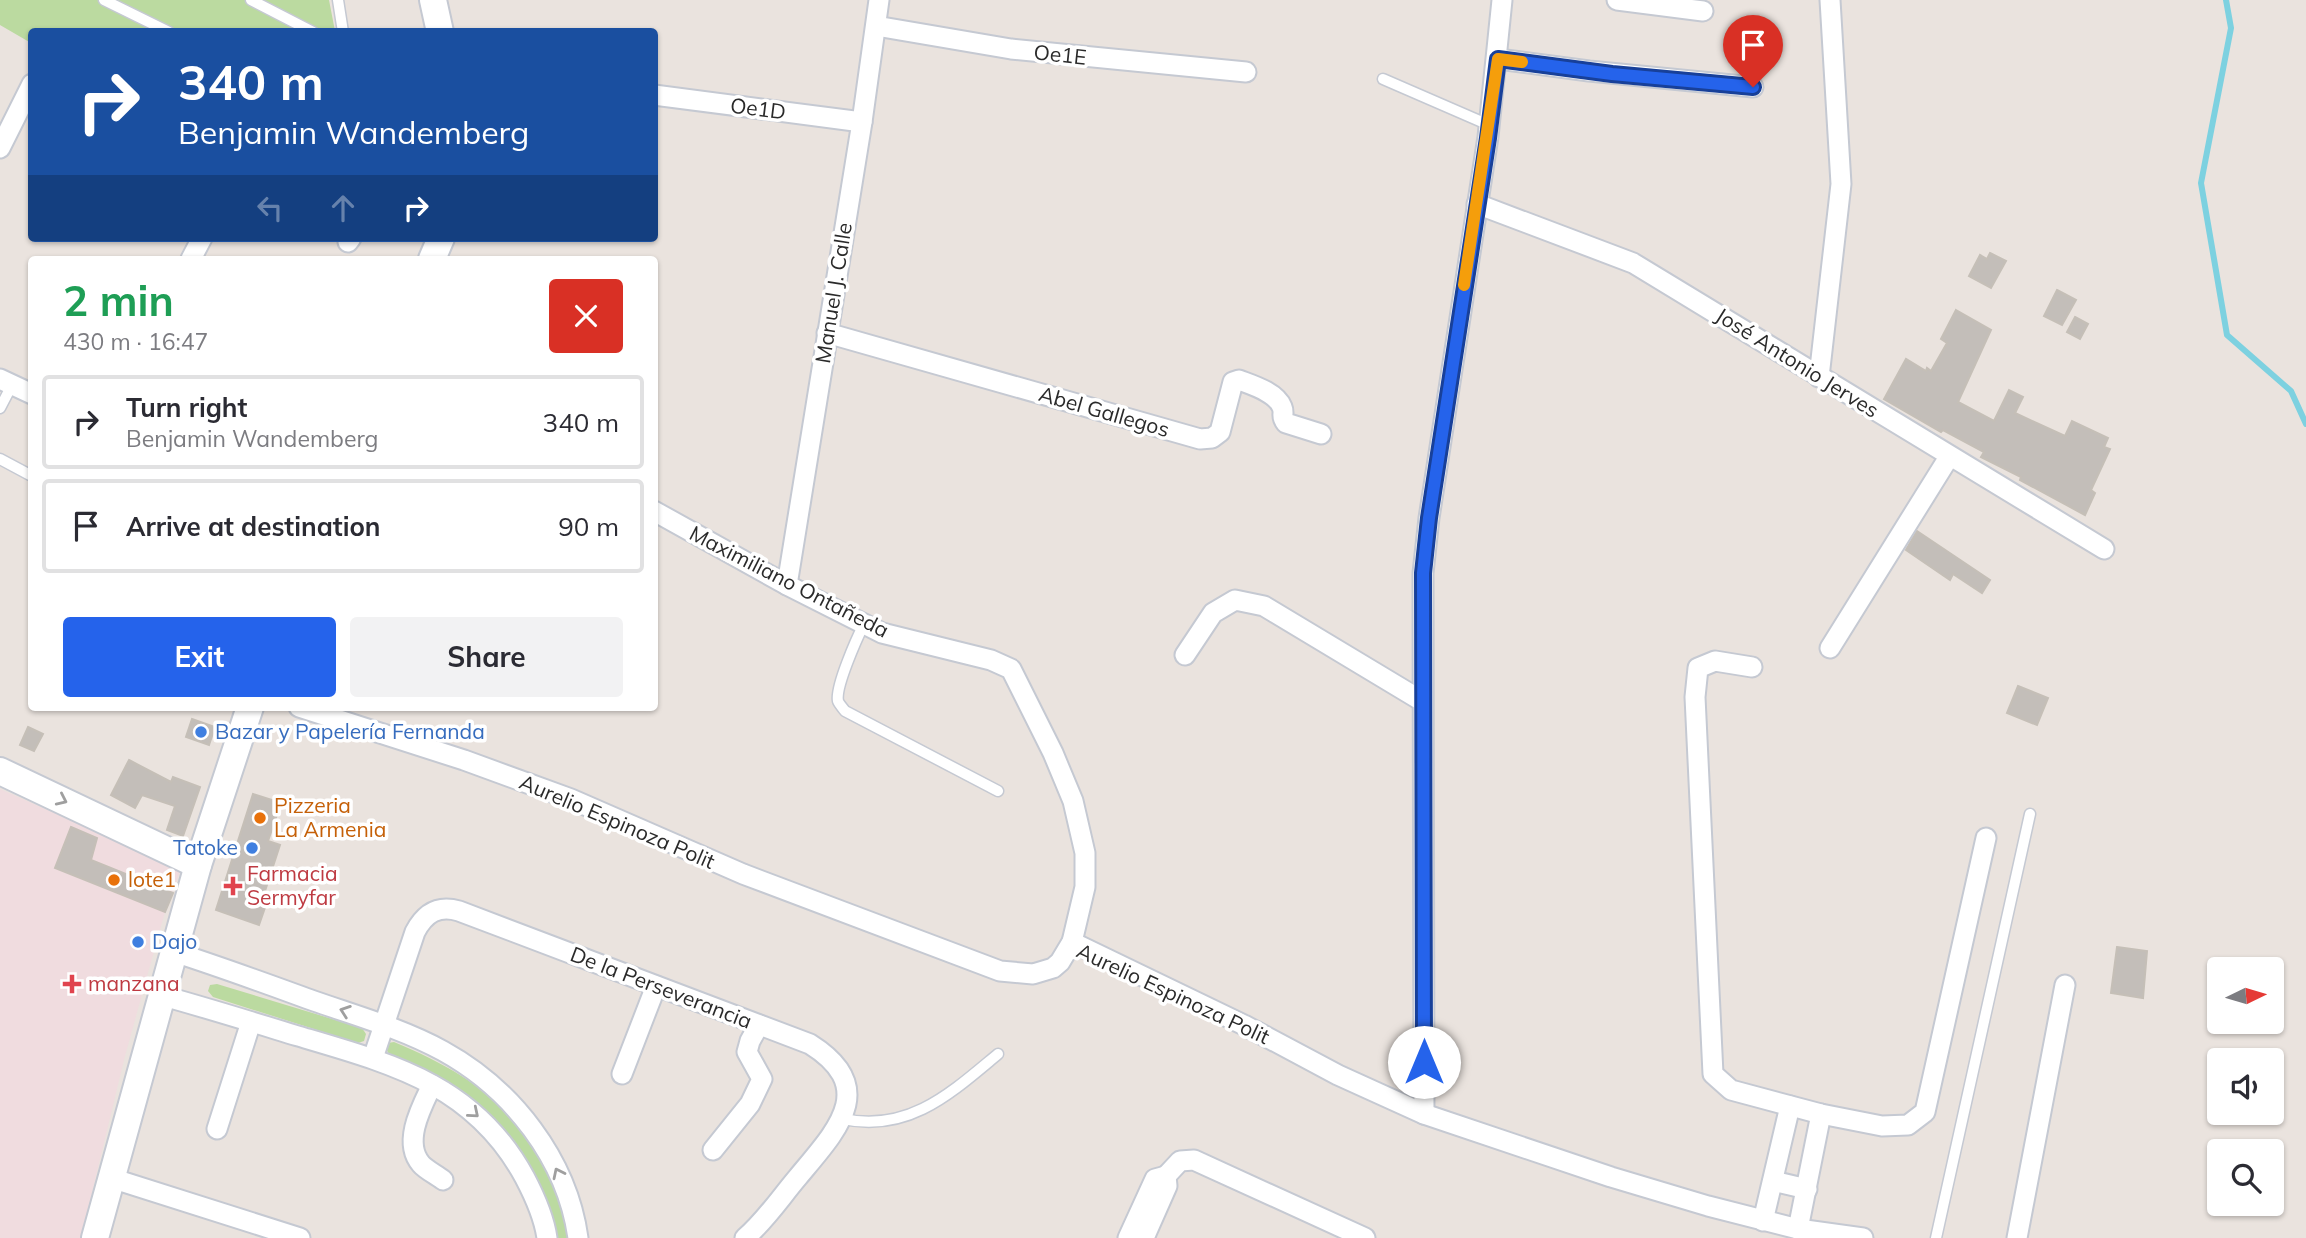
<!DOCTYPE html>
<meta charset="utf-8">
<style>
body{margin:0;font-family:Mulish,sans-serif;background:#f2f2f3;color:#2b2b33;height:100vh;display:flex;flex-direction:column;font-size:26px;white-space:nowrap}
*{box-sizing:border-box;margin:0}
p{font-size:23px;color:#7c7c81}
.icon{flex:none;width:38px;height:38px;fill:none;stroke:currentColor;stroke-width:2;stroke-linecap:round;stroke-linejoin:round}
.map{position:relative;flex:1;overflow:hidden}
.details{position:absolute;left:28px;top:256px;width:630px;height:455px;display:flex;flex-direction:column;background:#fff;border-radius:7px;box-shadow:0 2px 5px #0004}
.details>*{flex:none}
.guide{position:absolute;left:28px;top:28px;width:630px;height:214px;border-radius:7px;box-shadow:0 2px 5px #0004;background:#1a4fa0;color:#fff;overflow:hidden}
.needle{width:46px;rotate:85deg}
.fabs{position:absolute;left:2207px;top:957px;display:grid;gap:14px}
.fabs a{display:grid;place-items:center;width:77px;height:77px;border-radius:7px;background:#fff;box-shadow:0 2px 5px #0004;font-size:35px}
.pin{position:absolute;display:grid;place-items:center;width:60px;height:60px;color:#fff;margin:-72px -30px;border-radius:50% 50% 50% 0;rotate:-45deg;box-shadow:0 0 7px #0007}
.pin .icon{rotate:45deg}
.me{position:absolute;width:77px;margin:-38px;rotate:0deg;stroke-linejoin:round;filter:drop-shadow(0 0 5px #0008)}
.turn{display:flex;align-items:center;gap:24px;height:147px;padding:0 35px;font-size:32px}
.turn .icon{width:91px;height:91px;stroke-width:2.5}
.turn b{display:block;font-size:49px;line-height:60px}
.lanes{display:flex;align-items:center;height:66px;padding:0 35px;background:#0003;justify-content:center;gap:35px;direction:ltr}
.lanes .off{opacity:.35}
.round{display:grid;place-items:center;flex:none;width:74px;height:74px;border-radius:7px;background:#f2f2f3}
.headline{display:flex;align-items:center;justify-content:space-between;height:119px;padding:0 35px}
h1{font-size:42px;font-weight:700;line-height:52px;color:#1e9e55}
.action{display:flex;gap:14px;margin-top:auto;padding:14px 35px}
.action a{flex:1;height:80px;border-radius:7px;background:#2563eb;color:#fff;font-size:28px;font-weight:700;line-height:80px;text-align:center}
.action a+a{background:#f2f2f3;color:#2b2b33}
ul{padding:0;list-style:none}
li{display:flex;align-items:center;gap:21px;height:94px;margin:0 14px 10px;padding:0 21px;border:4px solid #e1e1e2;border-radius:7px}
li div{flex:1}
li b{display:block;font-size:26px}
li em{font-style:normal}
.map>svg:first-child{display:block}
.medical{fill:#f0dcdf}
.green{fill:#bbdaa0}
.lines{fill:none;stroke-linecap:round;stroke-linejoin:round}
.stream{stroke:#7dd1e0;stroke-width:6}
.building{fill:#c3beb9;stroke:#c5bfb7;stroke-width:2}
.lane-casing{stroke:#c5c9d2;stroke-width:13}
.street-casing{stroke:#c5c9d2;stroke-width:23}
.secondary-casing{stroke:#c5c9d2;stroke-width:30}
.lane{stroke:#fff;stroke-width:10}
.street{stroke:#fff;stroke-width:19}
.secondary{stroke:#fff;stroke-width:26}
.oneway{stroke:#9f9f9f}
.route-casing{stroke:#184099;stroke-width:18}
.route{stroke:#2563eb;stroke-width:12}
.slow{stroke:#f59e0b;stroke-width:12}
.shop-dot{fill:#3f7fe0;stroke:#fff;stroke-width:2.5}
.food-dot{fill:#e8710a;stroke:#fff;stroke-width:2.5}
.health-dot{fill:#e0444e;stroke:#fff;stroke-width:2.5}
.labels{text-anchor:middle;stroke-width:7;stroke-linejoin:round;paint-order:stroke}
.street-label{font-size:21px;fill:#2a2a2a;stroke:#fff}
.shop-label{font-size:21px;fill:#366cbe;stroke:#fff;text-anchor:start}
.food-label{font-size:21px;fill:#c56008;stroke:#fff;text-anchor:start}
.health-label{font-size:21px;fill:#be3a42;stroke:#fff;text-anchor:start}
</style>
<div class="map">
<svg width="2306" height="1238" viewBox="0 0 2306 1238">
<rect width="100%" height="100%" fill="#eae3de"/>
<polygon class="medical" points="0,789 181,869 165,912 125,1056 81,1238 0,1238"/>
<g class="green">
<polygon points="0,0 329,0 335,31 32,32 31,43 0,25"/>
<polygon points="217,984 362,1028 366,1034 364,1041 358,1043 213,997 208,991 210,985"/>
<path d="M394 1042C496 1084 541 1131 571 1238H556C529 1138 485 1093 389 1054L386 1049 388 1043Z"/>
</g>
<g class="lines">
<polyline class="stream" points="2226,0 2231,28 2201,183 2227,335 2291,391 2306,424"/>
</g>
<g class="building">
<polygon points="1990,253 2006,261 1991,288 1969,276 1980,255 1987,259"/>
<polygon points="2057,290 2076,300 2062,325 2044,316"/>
<polygon points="1956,310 1991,330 1958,402 1994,421 2009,390 2023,397 2015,413 2065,436 2072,421 2108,438 2104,447 2110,449 2091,490 2095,493 2085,515 2020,480 2021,477 1981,457 1984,452 1943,430 1941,432 1884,399 1906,359 1926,371 1927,368 1931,371 1947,343 1941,339"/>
<polygon points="2075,317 2088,324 2080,339 2067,332"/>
<polygon points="1917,531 1990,580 1982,593 1953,574 1950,580 1906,550"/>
<polygon points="2018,686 2048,698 2037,725 2007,713"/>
<polygon points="192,719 215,727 209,745 186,737"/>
<polygon points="28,727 43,734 34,751 20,745"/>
<polygon points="129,760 171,782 173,777 200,787 183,836 167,830 175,806 142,795 135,808 111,795"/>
<polygon points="253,794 281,803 268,841 280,845 265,891 270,893 259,925 216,910"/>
<polygon points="71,827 97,838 91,860 173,893 165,912 55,868"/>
<polygon points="2117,947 2147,951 2143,998 2111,993"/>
</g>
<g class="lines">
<g class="lane-casing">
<g id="lane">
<polyline points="104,0 169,32"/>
<polyline points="251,0 313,32"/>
<polyline points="338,0 343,32"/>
<polyline points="1383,79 1489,125"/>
<polyline points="0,408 12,385"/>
<polyline points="0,459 30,475"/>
<path d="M864 624C857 638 835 687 838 701 839 704 843 708 845 711L998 791"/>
<path d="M843 1119C909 1133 951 1093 998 1054"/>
<polyline points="1936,1238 2030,814"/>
</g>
</g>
<g class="street-casing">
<g id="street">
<polyline points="1617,0 1703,11"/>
<polyline points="876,26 1011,49 1246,72"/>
<polyline points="1498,59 1589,71 1753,87"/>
<polyline points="654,95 862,122"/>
<polyline points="0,148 32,84"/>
<polyline points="1477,204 1633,263 2104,549"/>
<polyline points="348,242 351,238"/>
<polyline points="191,259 202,238"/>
<path d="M827 333 1200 439 1212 438 1220 432 1233 382 1239 380C1252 385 1276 392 1282 407 1285 414 1280 416 1286 423L1321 434"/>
<polyline points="1819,377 1841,184 1830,0"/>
<polyline points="0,379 32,394"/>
<polyline points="787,585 862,122 879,0"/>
<polyline points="1830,648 1949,457"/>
<polyline points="1185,655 1213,613 1235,600 1264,606 1422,701"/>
<polyline points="1752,667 1715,661 1698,668 1695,697 1713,1074 1731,1090 1821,1114 1882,1126 1908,1125 1925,1112 1986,838"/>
<polyline points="299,707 464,760 571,799 743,874 1000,971 1033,974 1053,968 1060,962 1072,942 1085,887 1085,853 1073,801 1053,753 1011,669 991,660 882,633 787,585 654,511"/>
<polyline points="1072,942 1244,1025 1338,1075 1424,1114 1611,1177 1708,1206 1798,1229 1863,1238"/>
<path d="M174 952C221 967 267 984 314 1001 357 1016 403 1029 443 1051 512 1089 567 1159 578 1238"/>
<path d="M160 995C207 1008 252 1022 298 1036 393 1064 475 1085 525 1178 535 1197 544 1217 547 1238"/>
<path d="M373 1058 415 932C425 913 438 905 459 911L810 1044C880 1088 836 1131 798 1177 781 1197 765 1221 745 1238"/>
<polyline points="622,1074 656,986"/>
<path d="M432 1085C422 1106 402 1142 421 1164 426 1170 437 1175 443 1180"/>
<polyline points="1424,1114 1423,573 1429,518 1488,137 1502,0"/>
<polyline points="217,1129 251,1022"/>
<polyline points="713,1150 750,1104 762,1079 747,1052 750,1041 759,1025"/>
<polyline points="1166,1176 1180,1161 1194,1160 1365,1238"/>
<polyline points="111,1178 300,1238"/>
<polyline points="1773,1181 1807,1189"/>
<polyline points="1763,1221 1790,1106"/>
<polyline points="1798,1229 1821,1114"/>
<polyline points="1128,1238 1155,1179 1166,1176"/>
<polyline points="1144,1238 1167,1186 1166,1176"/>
<polyline points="2017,1238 2065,985"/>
</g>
</g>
<g class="secondary-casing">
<g id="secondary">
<polyline points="433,0 440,32"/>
<polyline points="432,259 441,238"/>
<polyline points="0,771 198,865"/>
<polyline points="95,1238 198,865 250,707"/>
</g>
</g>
<use href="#lane" class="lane"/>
<use href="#street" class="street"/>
<use href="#secondary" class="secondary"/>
</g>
<defs><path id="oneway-chevron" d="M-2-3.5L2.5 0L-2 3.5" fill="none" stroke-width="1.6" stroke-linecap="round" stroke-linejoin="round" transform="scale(1.75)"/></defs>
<g class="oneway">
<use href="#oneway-chevron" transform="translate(62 800) rotate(25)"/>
<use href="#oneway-chevron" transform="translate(345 1011) rotate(-161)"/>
<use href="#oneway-chevron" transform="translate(474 1113) rotate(40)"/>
<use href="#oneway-chevron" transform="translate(558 1173) rotate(-116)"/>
</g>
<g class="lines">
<g class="route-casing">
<polyline id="route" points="1424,1062 1423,573 1429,518 1488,138 1498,59 1612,74 1753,87"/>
</g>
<use href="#route" class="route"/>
<polyline class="slow" points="1464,285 1498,59 1522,62"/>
</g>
<g class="shop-dot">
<circle cx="201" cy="732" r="7"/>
<circle cx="252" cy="848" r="7"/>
<circle cx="138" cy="942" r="7"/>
</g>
<g class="food-dot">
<circle cx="260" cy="818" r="7"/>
<circle cx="114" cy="880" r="7"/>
</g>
<g class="health-dot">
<path d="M229.5 875.5h7v7h7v7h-7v7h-7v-7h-7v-7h7z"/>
<path d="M68.5 973.5h7v7h7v7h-7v7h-7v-7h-7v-7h7z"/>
</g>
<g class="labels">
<g class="street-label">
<text transform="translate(1060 55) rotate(6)" y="7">Oe1E</text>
<text transform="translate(758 109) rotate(7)" y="7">Oe1D</text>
<text transform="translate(834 293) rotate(-81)" y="7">Manuel J. Calle</text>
<text transform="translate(1797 363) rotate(32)" y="7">José Antonio Jerves</text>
<text transform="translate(1104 412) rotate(16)" y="7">Abel Gallegos</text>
<text transform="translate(789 582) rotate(27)" y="7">Maximiliano Ontañeda</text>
<text transform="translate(617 822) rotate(23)" y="7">Aurelio Espinoza Polit</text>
<text transform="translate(661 988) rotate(21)" y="7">De la Perseverancia</text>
<text transform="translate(1173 994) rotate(25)" y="7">Aurelio Espinoza Polit</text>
</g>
<g class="shop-label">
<text x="215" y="739">Bazar y Papelería Fernanda</text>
<text x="238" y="855" text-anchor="end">Tatoke</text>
<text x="152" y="949">Dajo</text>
</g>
<g class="food-label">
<text x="274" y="813">Pizzeria<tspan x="274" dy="24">La Armenia</tspan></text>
<text x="128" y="887">lote1</text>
</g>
<g class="health-label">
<text x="247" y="881">Farmacia<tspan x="247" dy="24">Sermyfar</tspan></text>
<text x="88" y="991">manzana</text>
</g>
</g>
</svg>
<div class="fabs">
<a><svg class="needle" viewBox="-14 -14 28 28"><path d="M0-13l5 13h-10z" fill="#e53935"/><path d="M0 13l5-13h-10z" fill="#7c7c81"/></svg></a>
<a><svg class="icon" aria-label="sound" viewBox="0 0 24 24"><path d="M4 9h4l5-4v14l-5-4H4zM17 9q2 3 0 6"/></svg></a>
<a><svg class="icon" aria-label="search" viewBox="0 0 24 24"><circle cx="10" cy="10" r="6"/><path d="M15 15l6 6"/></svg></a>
</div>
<div class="pin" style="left:1753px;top:87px;background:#d93025"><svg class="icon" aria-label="arrive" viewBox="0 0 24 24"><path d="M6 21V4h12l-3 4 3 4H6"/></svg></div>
<svg class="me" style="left:1424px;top:1062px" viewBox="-20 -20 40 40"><circle r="19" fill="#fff"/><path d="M0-13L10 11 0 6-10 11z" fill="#2563eb"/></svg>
<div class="guide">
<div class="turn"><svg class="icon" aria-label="right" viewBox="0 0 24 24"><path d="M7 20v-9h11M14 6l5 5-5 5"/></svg><div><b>340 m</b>Benjamin Wandemberg</div></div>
<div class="lanes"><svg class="icon off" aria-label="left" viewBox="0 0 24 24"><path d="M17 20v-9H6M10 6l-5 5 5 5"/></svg><svg class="icon off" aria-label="ahead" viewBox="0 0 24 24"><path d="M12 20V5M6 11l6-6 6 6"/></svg><svg class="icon" aria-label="right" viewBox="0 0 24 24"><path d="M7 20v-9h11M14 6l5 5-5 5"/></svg></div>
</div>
<section class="details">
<div class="headline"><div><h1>2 min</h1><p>430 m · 16:47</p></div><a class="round" style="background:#d93025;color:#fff"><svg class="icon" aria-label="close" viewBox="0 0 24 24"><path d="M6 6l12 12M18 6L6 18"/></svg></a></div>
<ul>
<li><svg class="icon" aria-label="right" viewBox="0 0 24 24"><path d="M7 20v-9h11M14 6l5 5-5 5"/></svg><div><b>Turn right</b><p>Benjamin Wandemberg</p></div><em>340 m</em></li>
<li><svg class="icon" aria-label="arrive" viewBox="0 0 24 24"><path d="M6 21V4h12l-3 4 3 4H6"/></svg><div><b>Arrive at destination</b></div><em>90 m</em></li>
</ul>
<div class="action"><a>Exit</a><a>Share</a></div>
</section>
</div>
